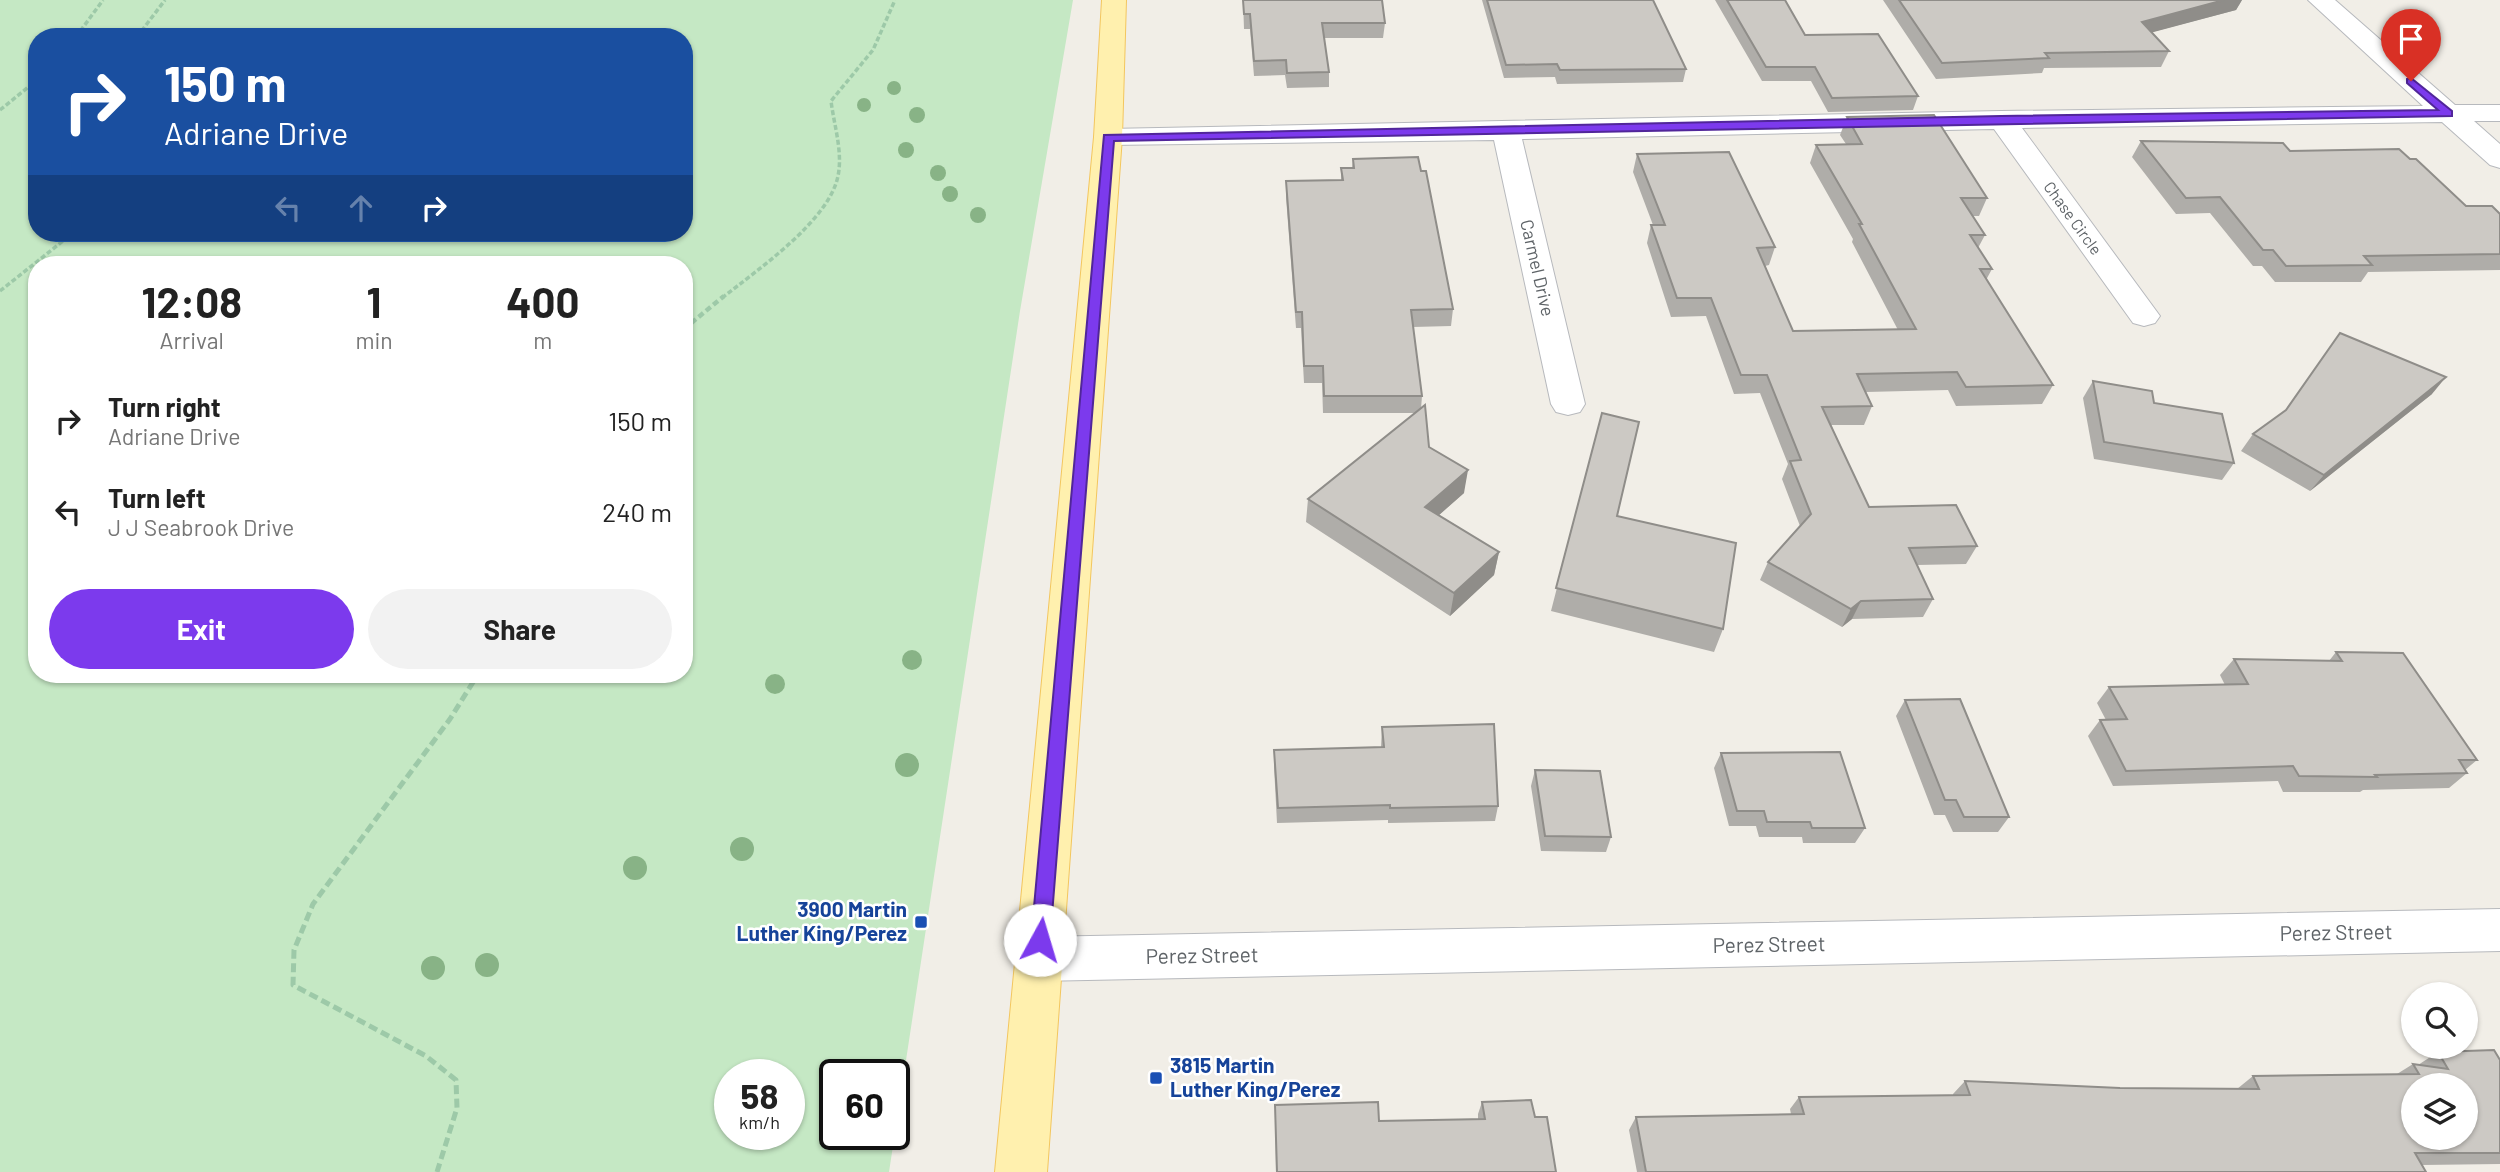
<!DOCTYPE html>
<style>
body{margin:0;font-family:Barlow,sans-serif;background:#f2f2f2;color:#222;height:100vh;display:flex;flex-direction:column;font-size:26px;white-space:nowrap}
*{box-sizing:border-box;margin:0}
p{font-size:23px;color:#767676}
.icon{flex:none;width:38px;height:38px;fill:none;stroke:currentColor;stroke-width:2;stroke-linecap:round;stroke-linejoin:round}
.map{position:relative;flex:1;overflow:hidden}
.details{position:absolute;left:28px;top:256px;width:665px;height:427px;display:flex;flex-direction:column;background:#fff;border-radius:28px;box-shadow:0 2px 5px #0004}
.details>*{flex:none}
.banner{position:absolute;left:28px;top:28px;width:665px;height:214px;border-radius:28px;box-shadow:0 2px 5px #0004;background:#1a4fa0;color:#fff;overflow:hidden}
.buttons{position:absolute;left:2401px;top:982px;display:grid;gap:14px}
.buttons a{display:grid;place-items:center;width:77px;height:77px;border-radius:50%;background:#fff;box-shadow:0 2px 5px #0004;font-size:35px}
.speed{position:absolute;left:714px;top:1059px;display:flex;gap:14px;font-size:35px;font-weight:700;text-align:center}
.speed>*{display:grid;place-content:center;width:91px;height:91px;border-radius:50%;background:#fff;box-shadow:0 2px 5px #0004;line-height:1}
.speed small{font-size:18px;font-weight:400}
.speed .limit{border:4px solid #111;border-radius:10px;background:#fff;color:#111}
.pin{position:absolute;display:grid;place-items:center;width:60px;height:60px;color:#fff;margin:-72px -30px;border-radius:50% 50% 50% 0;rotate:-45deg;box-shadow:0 0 7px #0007}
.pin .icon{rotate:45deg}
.me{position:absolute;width:77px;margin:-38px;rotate:6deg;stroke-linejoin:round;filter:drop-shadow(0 0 5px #0008)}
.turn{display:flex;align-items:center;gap:24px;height:147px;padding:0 21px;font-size:32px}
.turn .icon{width:91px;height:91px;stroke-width:2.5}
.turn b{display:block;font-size:49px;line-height:60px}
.lanes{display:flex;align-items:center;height:66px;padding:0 21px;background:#0003;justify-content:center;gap:35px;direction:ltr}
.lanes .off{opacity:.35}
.eta{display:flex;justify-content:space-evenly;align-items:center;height:119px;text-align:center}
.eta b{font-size:42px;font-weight:700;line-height:49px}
.primary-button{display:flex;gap:14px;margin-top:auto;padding:14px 21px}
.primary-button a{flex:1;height:80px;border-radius:42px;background:#7c3aed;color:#fff;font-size:28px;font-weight:700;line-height:80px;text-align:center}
.primary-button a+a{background:#f2f2f2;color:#222}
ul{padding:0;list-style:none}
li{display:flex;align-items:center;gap:21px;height:91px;padding:0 21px}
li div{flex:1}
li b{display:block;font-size:26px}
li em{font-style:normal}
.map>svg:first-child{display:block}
.green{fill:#c5e8c4;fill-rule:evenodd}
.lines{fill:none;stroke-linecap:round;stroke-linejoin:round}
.street-casing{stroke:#b7b9bd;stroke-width:2}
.primary-casing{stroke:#f3c65e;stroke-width:2}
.path-far2{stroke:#9dc9a8;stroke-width:3.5;stroke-dasharray:5 2.5;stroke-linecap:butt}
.path-far1{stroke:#9dc9a8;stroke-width:4.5;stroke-dasharray:6 3.5;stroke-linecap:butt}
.path{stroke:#9dc9a8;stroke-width:5;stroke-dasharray:9 4.5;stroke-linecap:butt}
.street{fill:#fff;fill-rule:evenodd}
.primary{fill:#fff0ae;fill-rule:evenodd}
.tree{fill:#88b386}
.wall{fill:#afada9}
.shaded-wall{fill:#8f8d89}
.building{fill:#ccc9c4;stroke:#8f8d89;stroke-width:2;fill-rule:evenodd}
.route{fill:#7c3aed;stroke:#51269a;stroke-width:2}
.transit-dot{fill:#1a4fb4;stroke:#fff;stroke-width:2.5}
.labels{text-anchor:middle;stroke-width:5;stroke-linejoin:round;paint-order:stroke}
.far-street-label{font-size:16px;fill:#5e6367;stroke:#fff}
.street-label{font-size:18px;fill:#5e6367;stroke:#fff}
.near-transit-label{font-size:21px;font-weight:bold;fill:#164399;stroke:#fff;text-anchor:end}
.near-street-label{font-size:21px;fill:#5e6367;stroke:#fff}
</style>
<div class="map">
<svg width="2500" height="1172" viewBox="0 0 2500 1172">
<rect width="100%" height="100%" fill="#f1eee7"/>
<path class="green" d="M0 0H1073L1020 311 889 1172H0ZM37 37H684V233H37ZM37 264H684V674H37ZM789 1074V1134H730V1074ZM835 1074H894V1134H835Z"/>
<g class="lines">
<g class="street-casing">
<g id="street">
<polygon points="2308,0 2335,0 2455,105 2500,105 2500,121 2474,121 2500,144 2500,168 2490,165 2442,122 2022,128 2160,316 2155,323 2144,326 2133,323 1994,129 1522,139 1585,404 1580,412 1568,415 1556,412 1551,404 1494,140 1108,145 1098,143 1094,137 1098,131 1108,129 2001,111 2423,106"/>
<polygon points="2500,909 2500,951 1038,981 1021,975 1014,959 1021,943 1038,937"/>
</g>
</g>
<g class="primary-casing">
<polygon id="primary" points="1102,0 1126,0 1122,137 1047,1172 995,1172 1094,137"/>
</g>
<g class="path-far2">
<polyline points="76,37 103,0"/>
<polyline points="137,37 165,0"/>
<polyline points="0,110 37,80"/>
<polyline points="0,291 73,233"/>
<path d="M722 298C757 270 829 221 838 176 843 152 834 125 831 101L873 50 895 0"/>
</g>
<g class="path-far1">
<polyline points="684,329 724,296"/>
<polyline points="474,681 478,674"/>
</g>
<polyline class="path" points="437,1172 457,1108 456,1080 426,1056 293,985 294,950 313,904 450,719 475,679"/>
<use href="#street" class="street"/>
<use href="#primary" class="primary"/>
</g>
<g class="tree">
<circle cx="894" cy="88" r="7"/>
<circle cx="864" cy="105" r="7"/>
<circle cx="917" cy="115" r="8"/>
<circle cx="906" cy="150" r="8"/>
<circle cx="938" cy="173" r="8"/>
<circle cx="950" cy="194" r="8"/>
<circle cx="978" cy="215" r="8"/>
<circle cx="912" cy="660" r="10"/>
<circle cx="775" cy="684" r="10"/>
<circle cx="907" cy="765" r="12"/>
<circle cx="742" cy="849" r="12"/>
<circle cx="635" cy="868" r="12"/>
<circle cx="487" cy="965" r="12"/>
<circle cx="433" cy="968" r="12"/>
</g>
<g class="wall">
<polygon points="1243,0 1382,0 1385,23 1383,38 1324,38 1329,72 1329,87 1287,88 1285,75 1254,76 1250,29 1244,29"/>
<polygon points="1482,0 1653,0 1686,69 1683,82 1557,84 1555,77 1504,78"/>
<polygon points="1715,0 1785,0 1805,35 1918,96 1913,110 1828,112 1811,81 1762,81"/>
<polygon points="1883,0 2242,0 2236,10 2152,32 2169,51 2161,67 2044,68 2042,73 1936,79"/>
<polygon points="1847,117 1987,198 1979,216 1973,216 1985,235 1978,248 1992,269 1986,280 2053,385 2042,404 1956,406 1948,390 1866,392 1872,406 1864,425 1831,425 1869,507 1977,546 1966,564 1917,565 1933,599 1923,617 1852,619 1842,627 1760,580 1768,562 1800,526 1782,479 1788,464 1760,393 1734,394 1706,316 1671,317 1647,243 1651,225 1653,225 1633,172 1637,154 1775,247 1769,265 1765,266 1793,331 1898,330 1852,242 1853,239 1810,163 1816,145 1846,144 1840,135"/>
<polygon points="2141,141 2290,151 2466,206 2500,214 2500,270 2368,272 2361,282 2275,282 2262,266 2253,266 2210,213 2176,214 2132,157"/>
<polygon points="1353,159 1453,309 1451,326 1413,327 1422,396 1421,409 1429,447 1464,493 1439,515 1499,552 1494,575 1450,616 1306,522 1308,499 1415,413 1323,413 1322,383 1304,383 1301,328 1296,328 1286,197 1286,181 1341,180 1341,168 1352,168"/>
<polygon points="2340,333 2432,394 2310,491 2241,451 2253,434 2285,411"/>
<polygon points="2093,381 2234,463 2222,480 2094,459 2083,398"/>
<polygon points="1602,413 1617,516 1723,629 1714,652 1551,611"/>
<polygon points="2336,652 2477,760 2465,770 2467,773 2449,788 2363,790 2360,792 2283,792 2278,781 2113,786 2088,736 2100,720 2106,720 2097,703 2109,687 2225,685 2220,675 2234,659 2329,661"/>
<polygon points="1905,700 2009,817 1998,832 1953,832 1945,815 1934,815 1896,716"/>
<polygon points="1382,727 1498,806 1495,821 1388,823 1388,820 1277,823 1274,766 1274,750 1381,747"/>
<polygon points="1721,753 1865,828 1855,843 1803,843 1802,837 1759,837 1756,826 1729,826 1714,768"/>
<polygon points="1535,770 1611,837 1606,852 1541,851 1531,786"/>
<polygon points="2438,1052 2500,1060 2500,1164 2422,1165 2426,1172 1637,1172 1629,1130 1636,1117 1791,1114 1790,1109 1799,1097 1953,1095 1953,1094 1965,1081 2120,1088 2237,1089 2253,1076 2397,1074 2413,1064 2418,1065"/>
<polygon points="1482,1102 1535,1117 1556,1172 1276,1172 1275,1105 1379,1121 1478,1119 1478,1114"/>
</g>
<g class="shaded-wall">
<polygon points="2224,0 2242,0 2236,10 2135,37 2142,22"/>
<polygon points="2446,377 2432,394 2310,491 2324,475"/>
<polygon points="1468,470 1464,493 1422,530 1425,507"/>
<polygon points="1499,552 1494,575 1450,616 1454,593"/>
<polygon points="1861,601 1852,619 1842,627 1851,609"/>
</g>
<g class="building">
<polygon points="1243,0 1382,0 1385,23 1322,23 1329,72 1287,73 1286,60 1254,61 1250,14 1244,14"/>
<polygon points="1487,0 1653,0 1686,69 1560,70 1557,64 1506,65"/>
<polygon points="1727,0 1785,0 1805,35 1878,34 1918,96 1832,98 1815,67 1766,67"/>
<polygon points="1899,0 2224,0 2142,22 2169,51 2045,53 2049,58 1942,63"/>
<polygon points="1934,115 1987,198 1961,198 1985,235 1970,235 1992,269 1980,269 2053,385 1966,387 1957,372 1857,374 1872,406 1822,407 1869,507 1956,505 1977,546 1909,548 1933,599 1861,601 1851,609 1768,562 1811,514 1790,461 1801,460 1767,375 1741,375 1711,298 1677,298 1651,225 1665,225 1637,154 1729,152 1775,247 1757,248 1793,331 1916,329 1859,224 1862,224 1816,145 1862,144 1847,117"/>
<polygon points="2141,141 2283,143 2290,151 2399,149 2410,159 2416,159 2466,206 2492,206 2500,214 2500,254 2364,256 2372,265 2286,266 2273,250 2263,250 2220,197 2186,198"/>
<polygon points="1418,157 1421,171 1426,171 1453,309 1411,310 1422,396 1324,396 1323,366 1304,366 1302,312 1296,312 1286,181 1343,180 1341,168 1354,168 1353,159"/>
<polygon points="2340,333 2446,377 2324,475 2253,434 2286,410"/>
<polygon points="2093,381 2152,391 2154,403 2222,414 2234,463 2104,442"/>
<polygon points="1425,405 1429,447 1468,470 1425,507 1499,552 1454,593 1308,499"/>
<polygon points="1602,413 1639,422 1617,516 1736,543 1723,629 1556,588"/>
<polygon points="2336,652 2403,653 2477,760 2459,760 2467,773 2375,775 2377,777 2299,776 2293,766 2126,771 2100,720 2127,719 2109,687 2248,684 2234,659 2342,661"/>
<polygon points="1960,699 2009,817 1964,817 1956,800 1945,800 1905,700"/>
<polygon points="1494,724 1498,806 1390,808 1390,805 1278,808 1274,750 1384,747 1382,727"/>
<polygon points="1840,752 1865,828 1812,828 1810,822 1767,822 1764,811 1737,811 1721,753"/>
<polygon points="1535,770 1600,771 1611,837 1545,836"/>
<path d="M2494 1050 2500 1060V1153H2415L2426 1172H1646L1636 1117 1804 1114 1799 1097 1970 1095 1965 1081 2120 1088 2259 1089 2253 1076 2419 1074 2413 1064 2448 1069 2438 1052ZM2413 1085H2466V1138H2413Z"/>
<polygon points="1531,1100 1535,1117 1547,1117 1556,1172 1277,1172 1275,1105 1378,1102 1379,1121 1485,1119 1482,1102"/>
</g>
<polygon class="route" points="2411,78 2452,111 2452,116 1114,141 1050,940 1047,947 1040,949 1034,947 1031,940 1104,135 2001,116 2438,110 2407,83 2407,79"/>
<g class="transit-dot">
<rect x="914" y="915" width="14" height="14" rx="3.5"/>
<rect x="1149" y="1071" width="14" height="14" rx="3.5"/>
</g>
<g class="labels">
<g class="far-street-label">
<text transform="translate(2073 218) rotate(54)" y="6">Chase Circle</text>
</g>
<g class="street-label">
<text transform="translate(1537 268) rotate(77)" y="6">Carmel Drive</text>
</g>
<g class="near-transit-label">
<text x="907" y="917">3900 Martin<tspan x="907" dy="24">Luther King/Perez</tspan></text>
<text x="1170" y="1073" text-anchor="start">3815 Martin<tspan x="1170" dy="24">Luther King/Perez</tspan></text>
</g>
<g class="near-street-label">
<text transform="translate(2336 933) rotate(-1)" y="7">Perez Street</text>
<text transform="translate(1769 945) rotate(-1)" y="7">Perez Street</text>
<text transform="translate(1202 956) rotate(-1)" y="7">Perez Street</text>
</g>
</g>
</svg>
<div class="buttons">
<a><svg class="icon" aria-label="search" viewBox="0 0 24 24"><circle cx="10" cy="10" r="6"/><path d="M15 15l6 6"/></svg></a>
<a><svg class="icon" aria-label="layers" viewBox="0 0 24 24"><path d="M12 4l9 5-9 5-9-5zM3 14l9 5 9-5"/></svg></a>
</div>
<div class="speed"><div>58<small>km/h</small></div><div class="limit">60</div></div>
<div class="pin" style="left:2411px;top:81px;background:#d93025"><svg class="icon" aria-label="arrive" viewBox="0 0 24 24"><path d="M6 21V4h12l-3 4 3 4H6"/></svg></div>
<svg class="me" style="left:1040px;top:940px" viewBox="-20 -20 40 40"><circle r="19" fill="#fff"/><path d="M0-13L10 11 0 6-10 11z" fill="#7c3aed"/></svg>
<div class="banner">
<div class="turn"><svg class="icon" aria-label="right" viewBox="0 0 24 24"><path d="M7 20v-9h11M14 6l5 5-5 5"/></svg><div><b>150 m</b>Adriane Drive</div></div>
<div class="lanes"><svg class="icon off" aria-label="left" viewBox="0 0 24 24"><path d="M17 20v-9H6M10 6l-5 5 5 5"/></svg><svg class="icon off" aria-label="ahead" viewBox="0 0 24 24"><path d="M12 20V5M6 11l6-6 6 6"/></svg><svg class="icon" aria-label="right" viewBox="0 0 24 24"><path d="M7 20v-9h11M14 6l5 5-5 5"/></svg></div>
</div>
<section class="details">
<div class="eta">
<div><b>12:08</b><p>Arrival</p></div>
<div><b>1</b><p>min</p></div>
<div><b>400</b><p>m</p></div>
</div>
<ul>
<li><svg class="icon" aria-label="right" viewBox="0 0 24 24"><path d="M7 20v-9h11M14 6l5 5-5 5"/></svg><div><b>Turn right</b><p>Adriane Drive</p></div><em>150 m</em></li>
<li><svg class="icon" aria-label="left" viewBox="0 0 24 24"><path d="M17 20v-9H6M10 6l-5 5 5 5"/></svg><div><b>Turn left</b><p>J J Seabrook Drive</p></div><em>240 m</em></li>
</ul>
<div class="primary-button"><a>Exit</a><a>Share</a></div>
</section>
</div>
